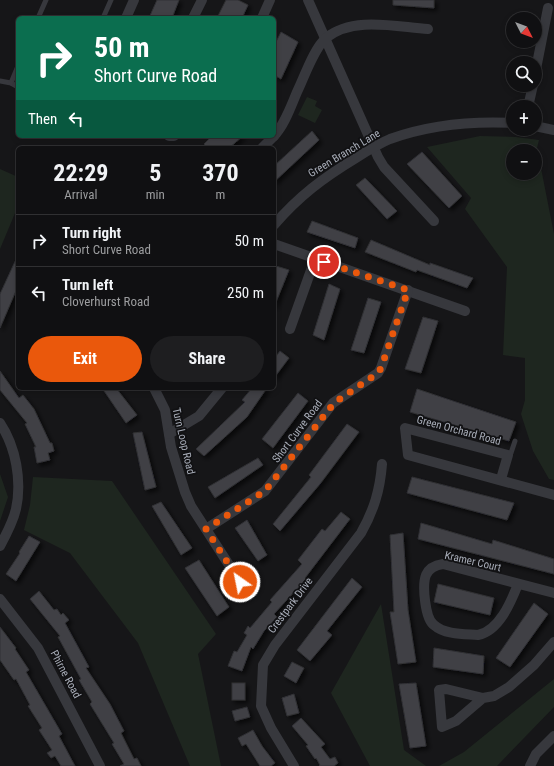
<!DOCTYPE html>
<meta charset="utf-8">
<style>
body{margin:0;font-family:"Roboto Condensed",sans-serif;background:#1e1e20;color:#f1f3f6;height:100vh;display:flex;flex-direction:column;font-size:15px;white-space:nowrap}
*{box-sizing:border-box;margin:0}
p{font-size:13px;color:#9c9d9f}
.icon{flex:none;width:22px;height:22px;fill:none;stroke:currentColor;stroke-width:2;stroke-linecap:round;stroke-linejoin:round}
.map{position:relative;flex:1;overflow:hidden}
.details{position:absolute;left:16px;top:146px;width:260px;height:244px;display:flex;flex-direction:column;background:#101012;border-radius:6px;box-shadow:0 2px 6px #0003,0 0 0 1px #303032}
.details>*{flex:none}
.banner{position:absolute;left:16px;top:16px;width:260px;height:122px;border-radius:6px;box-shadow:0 2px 6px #0003,0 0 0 1px #303032;background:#0b6e4f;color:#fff;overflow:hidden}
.needle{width:26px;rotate:132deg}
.controls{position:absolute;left:506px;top:12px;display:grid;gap:8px}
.controls a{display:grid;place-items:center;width:36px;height:36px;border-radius:50%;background:#101012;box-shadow:0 2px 6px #0003,0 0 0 1px #303032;font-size:20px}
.pin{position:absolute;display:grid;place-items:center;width:34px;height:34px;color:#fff;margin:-17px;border:2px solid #fff;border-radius:50%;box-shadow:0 1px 4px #0007}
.me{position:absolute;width:44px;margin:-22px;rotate:327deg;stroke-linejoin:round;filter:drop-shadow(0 0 3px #0008)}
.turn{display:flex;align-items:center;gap:14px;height:84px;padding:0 12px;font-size:18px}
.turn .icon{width:52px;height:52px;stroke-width:2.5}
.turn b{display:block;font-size:28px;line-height:34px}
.then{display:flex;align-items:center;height:38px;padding:0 12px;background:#0003;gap:8px;font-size:15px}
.eta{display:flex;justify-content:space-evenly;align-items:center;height:68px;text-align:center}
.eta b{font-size:24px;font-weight:700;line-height:28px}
.button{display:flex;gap:8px;margin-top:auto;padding:8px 12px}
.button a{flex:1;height:46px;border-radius:24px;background:#ea580c;color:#fff;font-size:16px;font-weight:700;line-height:46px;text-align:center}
.button a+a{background:#1e1e20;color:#f1f3f6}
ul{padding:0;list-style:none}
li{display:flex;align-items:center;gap:12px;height:52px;padding:0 12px;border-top:1px solid #303032}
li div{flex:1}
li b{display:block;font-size:15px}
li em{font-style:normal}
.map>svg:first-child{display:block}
.green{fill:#1e261f;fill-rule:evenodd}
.building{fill:#404145;stroke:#303034;filter:url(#shadow)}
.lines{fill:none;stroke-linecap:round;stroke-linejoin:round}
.lane{stroke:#37383d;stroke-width:5}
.street{stroke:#37383d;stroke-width:10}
.route{stroke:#ea580c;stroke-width:7;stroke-dasharray:0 12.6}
.labels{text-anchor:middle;stroke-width:3.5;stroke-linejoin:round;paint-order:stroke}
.street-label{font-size:11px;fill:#a8adb8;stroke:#111113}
</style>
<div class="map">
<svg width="554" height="766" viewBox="0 0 554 766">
<defs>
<filter id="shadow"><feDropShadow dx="3" dy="3" stdDeviation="2" flood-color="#0009"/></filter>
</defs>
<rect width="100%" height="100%" fill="#161618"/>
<g class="green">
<polygon points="307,97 317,101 315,106 322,110 315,123 298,115"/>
<path d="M480 136 516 137 539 140 537 148 554 234V480L549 479 533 451 521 414 525 400V358L503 355 507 267 465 209 471 198 427 147ZM513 151H535V173H513Z"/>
<polygon points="0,169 18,177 18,206 0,249"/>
<polygon points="0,474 8,497 0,521"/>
<polygon points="33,477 112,481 216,634 198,654 221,766 190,766 138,643 70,553 24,530 30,505"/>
<polygon points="381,604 404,750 426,766 370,766 331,693"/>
<polygon points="554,679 554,707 497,766 439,766 464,752"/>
</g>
<g class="building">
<polygon points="157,0 179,0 172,18 149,18"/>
<polygon points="226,0 238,0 248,5 242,18 217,18"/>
<polygon points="393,0 434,0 434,8 393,5"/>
<polygon points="281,32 298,42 281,79 274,75 274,46"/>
<polygon points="312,131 319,140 274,182 274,166"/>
<polygon points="212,136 243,136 229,148 208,148 204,144"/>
<polygon points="422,152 462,196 449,208 407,164"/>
<polygon points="365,178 397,211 387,219 356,185"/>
<polygon points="312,221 358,238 355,248 307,232"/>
<polygon points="371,240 430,265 430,263 473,278 467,288 417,270 416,272 365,252"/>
<polygon points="18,255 18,286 0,328 0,294"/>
<polygon points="276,266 289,270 274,307 274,270"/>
<polygon points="329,284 340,289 324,340 313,335"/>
<polygon points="368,298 381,302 364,353 351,350"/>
<polygon points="423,317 438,321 421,373 405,369"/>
<polygon points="280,351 289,358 274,378 274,359"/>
<polygon points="0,371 19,398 23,395 34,409 50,443 52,443 54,451 48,453 50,460 37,463 34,447 36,447 25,424 27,423 0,390"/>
<polygon points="102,388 116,388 137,415 126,423"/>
<polygon points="252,388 267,388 247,417 204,456 196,449 245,402 242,400"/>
<polygon points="417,389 516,422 509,441 410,412"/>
<polygon points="298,393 308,401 273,448 262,439"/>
<polygon points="347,424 359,432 320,484 280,531 273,524 311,477 309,475"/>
<polygon points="142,432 156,487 145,490 133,433"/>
<polygon points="258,458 263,465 215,498 208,487"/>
<polygon points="412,477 514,503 507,520 407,493"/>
<polygon points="161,502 192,548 181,555 152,506"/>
<polygon points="341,512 350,519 305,578 306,579 274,614 277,617 264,631 253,649 251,647 242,671 228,666 234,651 237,652 247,635 244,633 248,626 250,628 272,602 270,600 302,564 298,560 322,529 325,531"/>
<polygon points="247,520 267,555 258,561 235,528"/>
<polygon points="421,523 492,544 493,540 554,559 554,574 418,539"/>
<polygon points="403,533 408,610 416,662 398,664 390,612 394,612 390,535"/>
<polygon points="29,536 40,542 16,581 6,574 20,553 19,552"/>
<polygon points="199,560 229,607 217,616 185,568"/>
<polygon points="352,578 362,587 327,631 332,635 310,661 297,650"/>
<polygon points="438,584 494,598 490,615 434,602"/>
<polygon points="39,591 54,610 57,609 61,615 63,613 69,620 65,623 89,667 86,668 110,704 124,731 121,733 134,759 137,758 141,766 120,766 124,764 112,744 114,743 90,704 92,702 79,680 81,679 58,637 60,636 30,599"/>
<polygon points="534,603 548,614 510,667 496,658"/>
<polygon points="0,627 16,648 15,649 29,670 26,672 62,734 59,736 75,766 61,766 55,756 51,758 47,753 52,750 39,730 42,728 28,706 30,705 16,679 14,680 0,660"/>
<polygon points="434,648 484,656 483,674 433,667"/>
<polygon points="292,662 304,668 296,683 284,676"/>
<rect x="232" y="683" width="13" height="17"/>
<polygon points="416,683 426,746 410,748 399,684"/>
<polygon points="294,694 299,713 287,716 282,698"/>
<polygon points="247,707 250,717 235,721 232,711"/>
<polygon points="301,718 325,744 321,747 330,759 335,757 338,763 334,766 319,766 320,765 316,758 315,759 306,746 308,745 292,726"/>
<polygon points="253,730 262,746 275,763 271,766 260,766 246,744 242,746 238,738"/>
</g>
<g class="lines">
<g class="lane">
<polyline points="38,18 46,0"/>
<polyline points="103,18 111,0"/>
<polyline points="0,81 11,83 18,87"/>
<polyline points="11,83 18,66"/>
<polyline points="508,455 511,453 515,441"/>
</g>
<g class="street">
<polyline points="308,0 378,157 384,167 434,221"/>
<polyline points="126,18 134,0"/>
<polyline points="193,18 202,0"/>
<polyline points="262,18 270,0"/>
<polyline points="535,74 548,8"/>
<polyline points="528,107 533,85"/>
<polyline points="535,126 554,130"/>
<polyline points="169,136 174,136"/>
<path d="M274 136C285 124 291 106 297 92 304 78 314 48 326 38 353 16 396 27 428 29"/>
<polyline points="262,148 274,136"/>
<path d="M274 225C299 196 323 178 356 158 367 151 378 144 390 139 429 125 472 121 513 123"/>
<polyline points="274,244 465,311"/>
<polyline points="290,329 315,259"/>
<polyline points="154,388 165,410 171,447 185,492 191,506 240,582"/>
<path d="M0 423C16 447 22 481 16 509 13 522 6 535 0 546"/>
<polyline points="169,434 199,416 222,388"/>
<polyline points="501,479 508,455 405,428 408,455 554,495"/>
<polyline points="206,529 265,491 333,403 378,373 381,368 408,290"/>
<path d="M518 584C511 602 499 631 478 635 465 634 445 635 434 625 425 619 422 585 426 575 429 568 436 565 443 564L554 593"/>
<polyline points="0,599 38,648 100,766"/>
<polyline points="483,698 446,689 439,690 442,727 456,721 483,698 494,696 509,687 534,665 554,642"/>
<path d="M294 766 271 728 261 706 263 665 275 645 361 533C374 510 380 490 382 464"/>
<polyline points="530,766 536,754 554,736"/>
</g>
</g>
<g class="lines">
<polyline class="route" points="240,582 206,529 265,491 334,403 378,373 381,368 408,290 324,262"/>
</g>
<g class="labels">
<g class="street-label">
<text transform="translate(344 153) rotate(-31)" y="4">Green Branch Lane</text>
<text transform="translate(459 430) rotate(15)" y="4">Green Orchard Road</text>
<text transform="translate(297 431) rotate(-53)" y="4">Short Curve Road</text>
<text transform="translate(184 441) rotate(77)" y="4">Turn Loop Road</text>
<text transform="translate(473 561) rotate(13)" y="4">Kramer Court</text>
<text transform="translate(290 605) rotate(-53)" y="4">Crestpark Drive</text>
<text transform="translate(66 674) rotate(62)" y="4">Phirne Road</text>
</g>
</g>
</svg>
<div class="controls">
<a><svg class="needle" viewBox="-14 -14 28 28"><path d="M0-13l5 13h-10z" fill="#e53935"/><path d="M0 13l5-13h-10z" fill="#9c9d9f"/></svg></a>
<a><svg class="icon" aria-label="search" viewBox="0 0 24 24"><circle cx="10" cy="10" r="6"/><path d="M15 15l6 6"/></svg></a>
<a>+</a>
<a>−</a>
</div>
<div class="pin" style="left:324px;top:262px;background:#d93025"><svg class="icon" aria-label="arrive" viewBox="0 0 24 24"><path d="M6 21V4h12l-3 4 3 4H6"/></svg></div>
<svg class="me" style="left:240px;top:582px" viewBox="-20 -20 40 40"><circle r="17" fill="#ea580c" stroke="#fff" stroke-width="3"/><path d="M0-11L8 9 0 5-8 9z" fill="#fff"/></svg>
<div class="banner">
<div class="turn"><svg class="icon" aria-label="right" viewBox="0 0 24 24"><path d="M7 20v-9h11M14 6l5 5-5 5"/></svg><div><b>50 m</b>Short Curve Road</div></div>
<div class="then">Then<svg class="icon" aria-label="left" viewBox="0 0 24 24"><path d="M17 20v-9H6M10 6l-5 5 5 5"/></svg></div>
</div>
<section class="details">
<div class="eta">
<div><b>22:29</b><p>Arrival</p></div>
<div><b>5</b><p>min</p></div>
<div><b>370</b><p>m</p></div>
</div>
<ul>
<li><svg class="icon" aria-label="right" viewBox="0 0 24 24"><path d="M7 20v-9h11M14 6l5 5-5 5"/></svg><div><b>Turn right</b><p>Short Curve Road</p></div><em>50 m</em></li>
<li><svg class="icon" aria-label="left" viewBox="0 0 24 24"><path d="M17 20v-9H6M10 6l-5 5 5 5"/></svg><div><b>Turn left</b><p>Cloverhurst Road</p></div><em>250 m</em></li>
</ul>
<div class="button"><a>Exit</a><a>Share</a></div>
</section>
</div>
